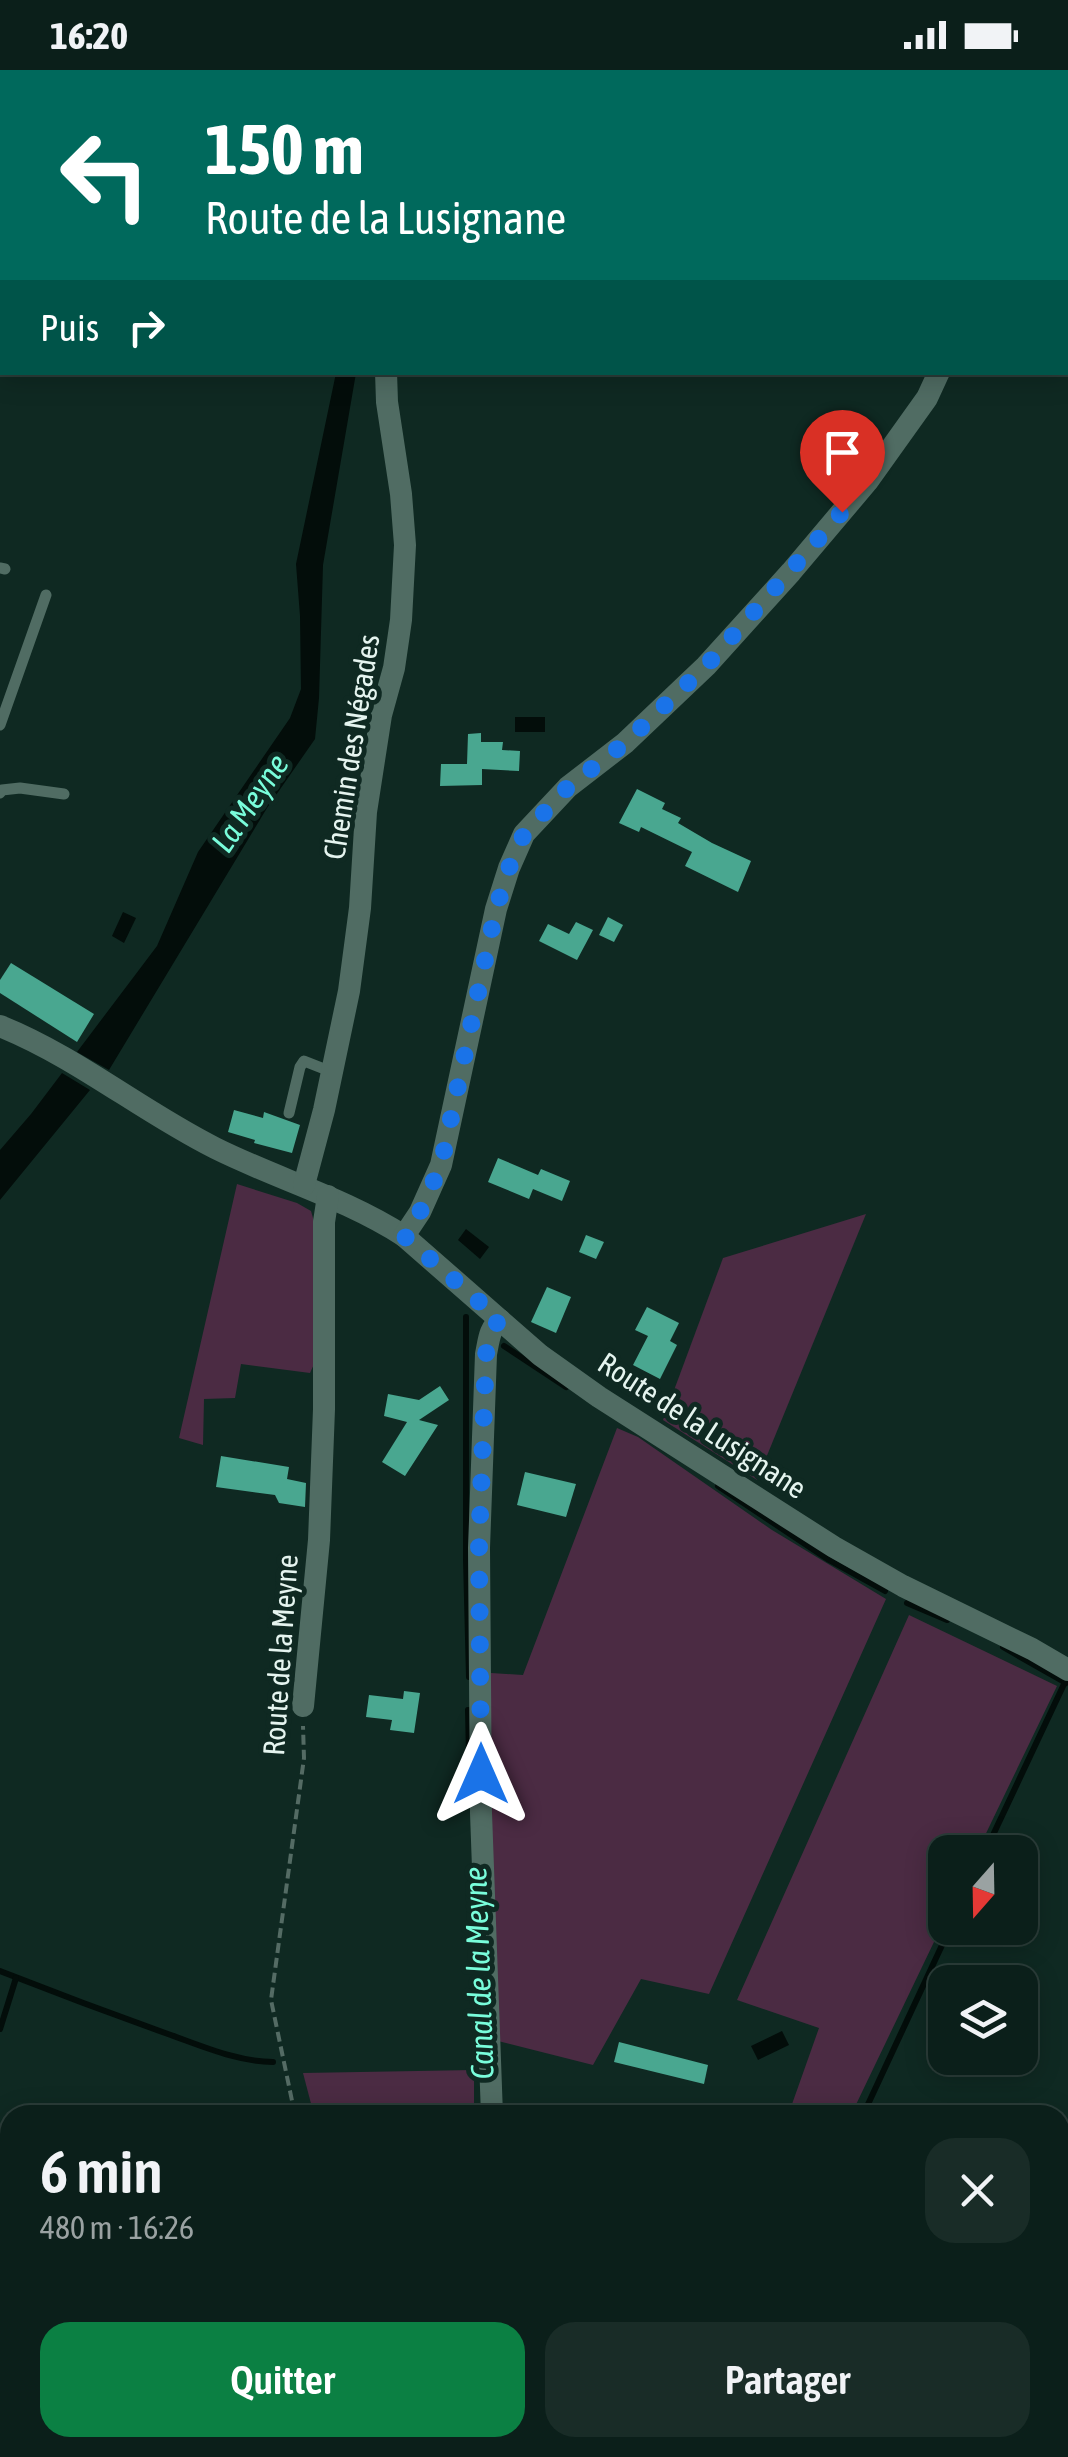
<!DOCTYPE html>
<html lang="fr">
<meta charset="utf-8">
<style>
body{margin:0;font-family:"Asap Condensed",sans-serif;background:#192c27;color:#f1f3f6;height:100vh;display:flex;flex-direction:column;font-size:38px;white-space:nowrap}
*{box-sizing:border-box;margin:0}
p{font-size:32px;color:#9aa2a2}
.icon{flex:none;width:55px;height:55px;fill:none;stroke:currentColor;stroke-width:2;stroke-linecap:round;stroke-linejoin:round}
.map{position:relative;flex:1;overflow:hidden}
.side{position:absolute;left:0px;top:2035px;width:1070px;height:352px;display:flex;flex-direction:column;background:#0b1f1a;border-radius:30px 30px 0 0;box-shadow:0 5px 25px #0003,0 0 0 2px #2b3d39}
.side>*{flex:none}
.guide{position:absolute;left:0px;top:0px;width:1070px;height:305px;box-shadow:0 5px 25px #0003,0 0 0 2px #2b3d39;background:#00695c;color:#fff;overflow:hidden}
.needle{width:65px;rotate:200deg}
.buttons{position:absolute;left:928px;top:1765px;display:grid;gap:20px}
.buttons a{display:grid;place-items:center;width:110px;height:110px;border-radius:20px;background:#0b1f1a;box-shadow:0 5px 25px #0003,0 0 0 2px #2b3d39;font-size:50px}
.pin{position:absolute;display:grid;place-items:center;width:85px;height:85px;color:#fff;margin:-102px -42px;border-radius:50% 50% 50% 0;rotate:-45deg;box-shadow:0 0 10px #0007}
.pin .icon{rotate:45deg}
.me{position:absolute;width:110px;margin:-55px;rotate:0deg;stroke-linejoin:round;filter:drop-shadow(0 0 8px #0008)}
.turn{display:flex;align-items:center;gap:35px;height:210px;padding:0 40px;font-size:45px}
.turn .icon{width:130px;height:130px;stroke-width:2.5}
.turn b{display:block;font-size:70px;line-height:85px}
.then{display:flex;align-items:center;height:95px;padding:0 40px;background:#0003;gap:20px;font-size:38px}
.round{display:grid;place-items:center;flex:none;width:105px;height:105px;border-radius:30px;background:#192c27}
.head{display:flex;align-items:center;justify-content:space-between;height:170px;padding:0 40px}
h1{font-size:60px;font-weight:600;line-height:75px}
.button{display:flex;gap:20px;margin-top:auto;padding:20px 40px}
.button a{flex:1;height:115px;border-radius:30px;background:#0b8043;color:#fff;font-size:40px;font-weight:600;line-height:115px;text-align:center}
.button a+a{background:#192c27;color:#f1f3f6}
.status{display:flex;justify-content:space-between;align-items:center;height:70px;padding:0 50px;background:#0b1f1a;direction:ltr}
.status svg{height:28px;fill:currentColor}
.map>svg:first-child{display:block}
.green{fill:#4b2b43}
.water{fill:#030d0a}
.lines{fill:none;stroke-linecap:round;stroke-linejoin:round}
.stream{stroke:#030d0a;stroke-width:6}
.building{fill:#49a790}
.path{stroke:#546b64;stroke-width:4;stroke-dasharray:10 5;stroke-linecap:butt}
.service{stroke:#506c63;stroke-width:11}
.minor{stroke:#506c63;stroke-width:22}
.route{stroke:#1a73e8;stroke-width:18;stroke-dasharray:0 32.4}
.labels{text-anchor:middle;stroke-width:10;stroke-linejoin:round;paint-order:stroke}
.street-label{font-size:30px;fill:#e5f4ef;stroke:#0f2922}
.water-label{font-size:32px;font-style:italic;fill:#79fddb;stroke:#0f2922}
</style>
<div class="status"><b>16:20</b><svg viewBox="0 0 49 12"><path d="M0 12V9h3v3zM5 12V6h3v6zM10 12V3h3v9zM15 12V0h3v12zM26 1h20v11H26zM47 4h2v5h-2z"/></svg></div>
<div class="map">
<svg width="1068" height="2387" viewBox="0 0 1068 2387">
<rect width="100%" height="100%" fill="#0f2922"/>
<g class="green">
<polygon points="237,1114 297,1133 311,1141 315,1155 315,1292 310,1303 241,1294 235,1328 204,1329 203,1375 179,1368"/>
<polygon points="866,1144 757,1410 663,1350 723,1188"/>
<polygon points="617,1358 638,1367 772,1460 886,1529 709,1924 641,1909 593,1995 498,1971 488,1634 491,1603 523,1605"/>
<polygon points="909,1545 1057,1616 977,1782 945,1782 945,1849 851,2045 820,2045 791,2037 819,1958 737,1930"/>
<polygon points="474,2000 474,2045 314,2045 303,2003"/>
<polygon points="398,2378 494,2378 494,2387 402,2387"/>
</g>
<g class="water">
<polygon points="336,303 356,303 323,495 319,628 315,669 267,738 109,1000 77,982 157,876 198,782 290,648 301,619 300,546 296,494"/>
<rect x="515" y="647" width="30" height="15"/>
<polygon points="123,842 136,848 124,873 112,866"/>
<polygon points="62,1003 90,1020 0,1130 0,1080 31,1044"/>
<polygon points="466,1159 489,1177 480,1189 458,1170"/>
<polygon points="782,1961 789,1975 758,1990 751,1976"/>
</g>
<g class="lines">
<g class="stream">
<polyline points="466,1247 466,1489 469,1607"/>
<polyline points="504,1276 566,1317"/>
<polyline points="718,1416 829,1490 885,1521"/>
<polyline points="907,1533 947,1550"/>
<polyline points="1003,1577 1066,1613"/>
<polyline points="468,1640 469,1684"/>
<polyline points="985,1782 1065,1612"/>
<path d="M0 1901C56 1923 112 1944 168 1964 202 1976 238 1992 273 1992"/>
<polyline points="0,1959 16,1908"/>
<polyline points="863,2045 950,1858"/>
<polyline points="1060,2134 1068,2136"/>
<polyline points="1060,2324 1068,2298"/>
<polyline points="384,2378 388,2387"/>
<polyline points="499,2378 500,2387"/>
<polyline points="752,2387 755,2378"/>
<polyline points="905,2387 908,2378"/>
<polyline points="1041,2387 1044,2378"/>
</g>
</g>
<g class="building">
<polygon points="481,663 481,672 503,672 502,680 520,681 519,701 482,699 482,715 440,716 441,694 467,694 468,664"/>
<polygon points="637,719 665,733 662,739 681,748 678,753 712,773 751,791 738,822 685,796 692,782 641,757 639,762 619,753"/>
<polygon points="608,847 623,855 614,872 599,865"/>
<polygon points="576,852 593,860 577,890 539,871 548,854 569,864"/>
<polygon points="11,893 94,944 77,972 0,923 0,910"/>
<polygon points="234,1040 263,1048 264,1042 300,1055 292,1083 254,1073 255,1070 228,1062"/>
<polygon points="498,1088 538,1105 541,1099 570,1111 562,1131 533,1119 529,1129 488,1112"/>
<polygon points="586,1165 604,1172 596,1189 579,1182"/>
<polygon points="547,1217 571,1227 556,1263 531,1252"/>
<polygon points="647,1237 679,1253 670,1271 677,1275 660,1309 633,1295 648,1266 635,1260"/>
<polygon points="440,1316 449,1330 419,1350 438,1355 405,1406 382,1392 407,1352 384,1346 388,1324 419,1330"/>
<polygon points="221,1386 289,1397 287,1409 306,1413 305,1437 279,1433 275,1425 216,1417"/>
<polygon points="525,1402 576,1414 566,1447 517,1435"/>
<polygon points="404,1621 420,1623 414,1663 390,1660 392,1650 366,1647 369,1625 403,1629"/>
<polygon points="619,1972 708,1995 704,2014 614,1992"/>
</g>
<g class="lines">
<g class="path">
<polyline points="295,2045 271,1930 304,1688 303,1656"/>
<polyline points="391,2378 395,2387"/>
</g>
<g class="service">
<polyline points="0,498 5,499"/>
<polyline points="0,655 46,525"/>
<polyline points="0,723 2,720 20,718 64,724"/>
<polyline points="289,1043 300,997 304,991 332,1002"/>
</g>
<g class="minor">
<polyline points="430,0 431,2"/>
<polyline points="1059,2 1059,0"/>
<path d="M0 956C77 987 141 1041 215 1078 277 1109 345 1128 404 1166L540 1285 599 1327 834 1477 903 1516 1032 1579 1068 1600"/>
<polyline points="304,1115 324,1040 349,921 360,838 366,742 381,645 394,598 401,550 405,475 401,424 387,332 386,302"/>
<polyline points="404,1166 420,1142 441,1095 496,839 509,798 524,764 568,717 625,673 706,596 791,502 867,412 927,328 939,302"/>
<polyline points="303,1636 319,1470 324,1339 324,1152 328,1126"/>
<path d="M492 2045 481 1743 479 1478 486 1284C489 1270 489 1259 500 1250"/>
<polyline points="511,2378 511,2387"/>
</g>
</g>
<g class="lines">
<path class="route" d="M481 1704 479 1478 486 1284C489 1270 489 1259 500 1250L404 1166 420 1142 441 1095 496 839 509 798 524 764 568 717 625 673 706 596 842 442"/>
</g>
<g class="labels">
<g class="street-label">
<text transform="translate(352 677) rotate(-81)" y="10">Chemin des Négades</text>
<text transform="translate(702 1356) rotate(33)" y="10">Route de la Lusignane</text>
<text transform="translate(281 1585) rotate(-86)" y="10">Route de la Meyne</text>
</g>
<g class="water-label">
<text transform="translate(250 733) rotate(-56)" y="11">La Meyne</text>
<text transform="translate(479 1903) rotate(-92)" y="11">Canal de la Meyne</text>
</g>
</g>
</svg>
<div class="buttons">
<a><svg class="needle" viewBox="-14 -14 28 28"><path d="M0-13l5 13h-10z" fill="#e53935"/><path d="M0 13l5-13h-10z" fill="#9aa2a2"/></svg></a>
<a><svg class="icon" aria-label="layers" viewBox="0 0 24 24"><path d="M12 4l9 5-9 5-9-5zM3 14l9 5 9-5"/></svg></a>
</div>
<div class="pin" style="left:842px;top:442px;background:#d93025"><svg class="icon" aria-label="arrive" viewBox="0 0 24 24"><path d="M6 21V4h12l-3 4 3 4H6"/></svg></div>
<svg class="me" style="left:481px;top:1704px" viewBox="-20 -20 40 40"><path d="M0-17L14 15 0 8-14 15z" fill="#1a73e8" stroke="#fff" stroke-width="4"/></svg>
<div class="guide">
<div class="turn"><svg class="icon" aria-label="left" viewBox="0 0 24 24"><path d="M17 20v-9H6M10 6l-5 5 5 5"/></svg><div><b>150 m</b>Route de la Lusignane</div></div>
<div class="then">Puis<svg class="icon" aria-label="right" viewBox="0 0 24 24"><path d="M7 20v-9h11M14 6l5 5-5 5"/></svg></div>
</div>
<section class="side">
<div class="head"><div><h1>6 min</h1><p>480 m · 16:26</p></div><a class="round"><svg class="icon" aria-label="close" viewBox="0 0 24 24"><path d="M6 6l12 12M18 6L6 18"/></svg></a></div>
<div class="button"><a>Quitter</a><a>Partager</a></div>
</section>
</div>
